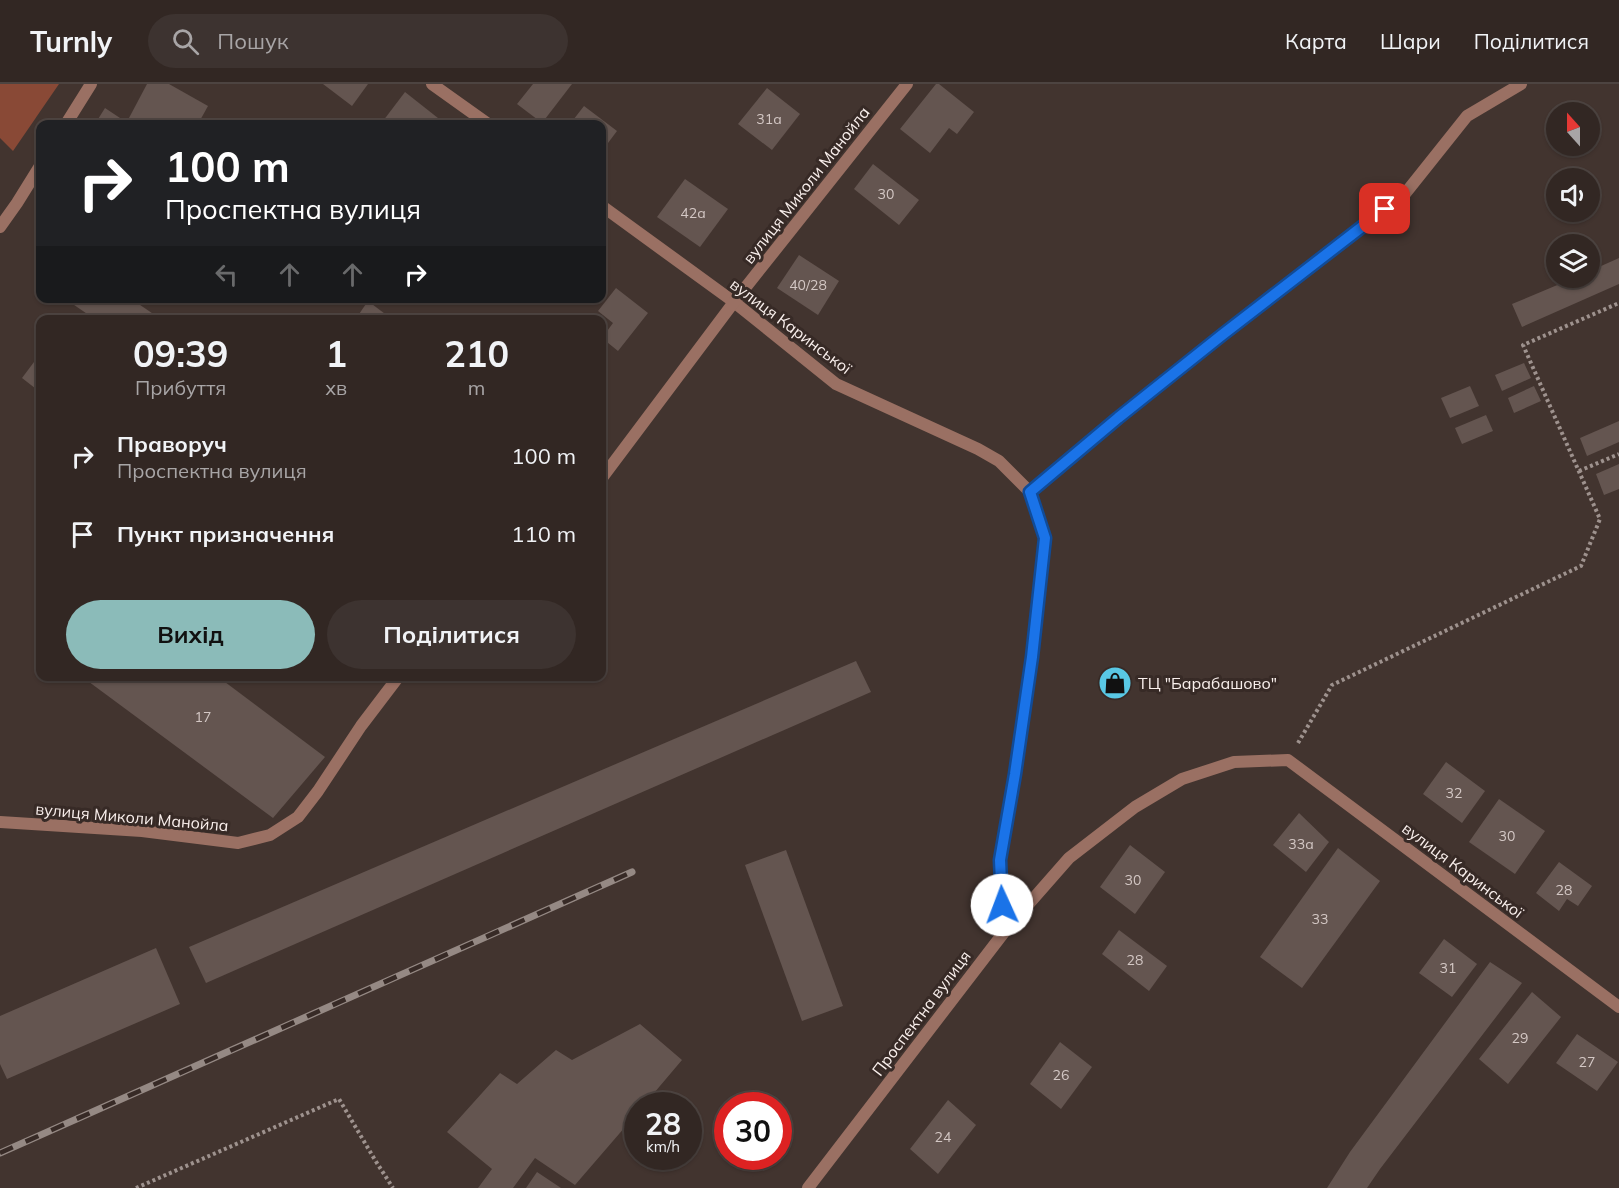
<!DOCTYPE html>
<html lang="uk">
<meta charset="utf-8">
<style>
body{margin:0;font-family:Mulish,sans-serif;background:#3d3330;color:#f1f3f6;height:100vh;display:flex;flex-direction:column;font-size:22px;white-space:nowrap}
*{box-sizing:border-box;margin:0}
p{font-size:20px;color:#a8a5a6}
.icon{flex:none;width:33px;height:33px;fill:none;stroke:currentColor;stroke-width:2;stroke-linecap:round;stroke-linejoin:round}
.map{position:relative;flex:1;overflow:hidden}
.sheet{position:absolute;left:36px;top:231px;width:570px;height:366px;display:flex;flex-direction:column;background:#322723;border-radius:12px;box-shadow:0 2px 4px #0004,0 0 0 2px #4d4441}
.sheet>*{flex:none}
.guide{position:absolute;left:36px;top:36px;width:570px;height:183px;border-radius:12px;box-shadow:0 2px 4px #0004,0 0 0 2px #4d4441;background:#202124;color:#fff;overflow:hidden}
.needle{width:39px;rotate:339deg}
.tools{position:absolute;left:1546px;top:18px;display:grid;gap:12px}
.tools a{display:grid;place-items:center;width:54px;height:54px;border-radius:50%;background:#322723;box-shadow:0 2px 4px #0004,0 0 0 2px #4d4441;font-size:30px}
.speed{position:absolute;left:624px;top:1008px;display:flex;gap:12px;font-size:30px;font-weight:700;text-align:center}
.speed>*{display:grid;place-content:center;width:78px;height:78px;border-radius:50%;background:#322723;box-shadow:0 2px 4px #0004,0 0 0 2px #4d4441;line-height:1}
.speed small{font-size:15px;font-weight:400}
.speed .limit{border:9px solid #d22;background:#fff;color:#111}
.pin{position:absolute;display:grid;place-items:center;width:51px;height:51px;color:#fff;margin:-26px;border-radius:12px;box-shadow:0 3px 9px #0006}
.me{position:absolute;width:66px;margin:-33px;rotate:358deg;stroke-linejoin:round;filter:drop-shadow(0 0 4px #0008)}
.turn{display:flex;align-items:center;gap:21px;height:126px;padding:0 30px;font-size:27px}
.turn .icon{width:78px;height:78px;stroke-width:2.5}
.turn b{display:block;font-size:42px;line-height:51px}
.lanes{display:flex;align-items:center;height:57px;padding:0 30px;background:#0003;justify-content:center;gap:30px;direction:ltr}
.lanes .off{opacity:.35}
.eta{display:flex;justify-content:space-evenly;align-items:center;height:102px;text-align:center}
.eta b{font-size:36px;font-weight:700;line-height:42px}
.action{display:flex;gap:12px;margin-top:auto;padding:12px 30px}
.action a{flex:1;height:69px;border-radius:36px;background:#8bbbb9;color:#111;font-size:24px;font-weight:700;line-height:69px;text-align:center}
.action a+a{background:#3d3330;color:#f1f3f6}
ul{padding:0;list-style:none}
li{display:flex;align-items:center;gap:18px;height:78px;padding:0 30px}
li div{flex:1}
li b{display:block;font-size:22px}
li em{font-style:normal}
header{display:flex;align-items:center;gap:36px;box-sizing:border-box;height:84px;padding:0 30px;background:#322723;border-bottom:2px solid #4d4441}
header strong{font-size:28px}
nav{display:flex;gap:33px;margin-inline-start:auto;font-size:21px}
.search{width:420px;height:54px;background:#3d3330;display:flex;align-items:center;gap:15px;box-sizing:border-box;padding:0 21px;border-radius:33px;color:#a8a5a6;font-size:22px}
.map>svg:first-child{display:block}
.green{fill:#894936}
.building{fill:#645550}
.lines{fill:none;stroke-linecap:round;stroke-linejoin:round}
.path{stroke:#9e928e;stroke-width:4;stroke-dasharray:3 3;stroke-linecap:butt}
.minor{stroke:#9a7063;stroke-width:12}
.rail-casing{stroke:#958984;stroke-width:7}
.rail{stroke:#372a26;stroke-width:4.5;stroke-dasharray:14;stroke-linecap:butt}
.route-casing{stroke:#114b97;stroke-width:15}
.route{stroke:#1a73e8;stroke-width:10}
.labels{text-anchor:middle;stroke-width:6;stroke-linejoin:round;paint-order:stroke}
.number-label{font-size:14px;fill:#d4c8c5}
.street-label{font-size:16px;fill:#f9efec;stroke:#372a26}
.poi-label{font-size:16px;fill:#f9efec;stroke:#372a26;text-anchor:start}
</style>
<header>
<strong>Turnly</strong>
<div class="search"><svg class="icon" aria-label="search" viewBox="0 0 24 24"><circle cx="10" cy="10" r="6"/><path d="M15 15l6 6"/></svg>Пошук</div>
<nav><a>Карта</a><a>Шари</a><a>Поділитися</a></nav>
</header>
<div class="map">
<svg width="1619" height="1104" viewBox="0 0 1619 1104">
<rect width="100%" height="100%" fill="#42342f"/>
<polygon class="green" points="0,0 59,0 13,67 0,54"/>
<g class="building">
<polygon points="147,0 169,0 208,22 198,40 141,40 129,34"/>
<polygon points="323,0 368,0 352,22"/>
<polygon points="533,0 572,0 542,39 517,20"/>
<polygon points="936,0 939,0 974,28 957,50 949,44 930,69 900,45"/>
<polygon points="767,4 800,30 772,66 738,40"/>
<polygon points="405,8 443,38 441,40 387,40 383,37"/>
<polygon points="584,22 617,47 602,67 602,40 570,40"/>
<polygon points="105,24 129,40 95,40"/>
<polygon points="873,80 919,116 899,141 854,105"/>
<polygon points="685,95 728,125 700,163 657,133"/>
<polygon points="799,171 839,197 818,231 777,204"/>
<polygon points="1619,174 1619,200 1522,243 1512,220 1574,194 1590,194 1590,187"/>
<polygon points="616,204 648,229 618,267 602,254 613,239 598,227"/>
<polygon points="64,214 130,214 162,236 96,236"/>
<polygon points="368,217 393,236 355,236"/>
<polygon points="40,270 40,308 22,294"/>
<polygon points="1524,279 1531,294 1502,307 1495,291"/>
<polygon points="1470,302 1479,322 1450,334 1441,314"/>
<polygon points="1534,302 1541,317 1514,329 1508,314"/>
<polygon points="1486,331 1493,347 1462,360 1455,344"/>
<polygon points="1619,337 1619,358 1587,372 1580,354"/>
<polygon points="1619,380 1619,405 1604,411 1596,390"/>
<polygon points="856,577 871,608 206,899 189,863"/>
<polygon points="81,592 217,592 325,673 273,734"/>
<polygon points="1446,678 1485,707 1462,739 1423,710"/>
<polygon points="1499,715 1545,747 1515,790 1469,758"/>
<polygon points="1299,729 1329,758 1306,788 1273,761"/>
<polygon points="1130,761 1165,788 1135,830 1100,803"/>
<polygon points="1338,764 1380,797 1302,904 1260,873"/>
<polygon points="786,766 843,922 802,937 745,781"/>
<polygon points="1559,778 1592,802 1578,822 1567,815 1559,827 1536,809"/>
<polygon points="1119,846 1167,882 1149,907 1102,870"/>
<polygon points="1444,855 1477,880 1452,913 1419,889"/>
<polygon points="156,864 180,920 7,995 0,980 0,932"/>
<polygon points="1490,878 1522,899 1380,1085 1367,1104 1327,1104 1350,1068"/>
<polygon points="1532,908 1561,933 1508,1000 1479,975"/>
<polygon points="640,940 682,976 643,1022 638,1022 638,1028 575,1101 535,1074 513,1104 478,1104 492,1085 447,1048 500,989 517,1000 556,966 572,976"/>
<polygon points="1577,950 1618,978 1597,1007 1556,979"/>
<polygon points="1060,958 1092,983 1061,1025 1030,1000"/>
<polygon points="948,1016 976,1041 938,1090 910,1065"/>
<polygon points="537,1088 561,1104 526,1104"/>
</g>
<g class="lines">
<g class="path">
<polyline points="1579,387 1619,370"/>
<polyline points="1298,659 1332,601 1581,482 1600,435 1523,261 1619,219"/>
<polyline points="136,1104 339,1015 375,1076 393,1104"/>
</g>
<g class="minor">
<polyline points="432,0 488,40"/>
<polyline points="66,40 91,0"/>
<polyline points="602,122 734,218 836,300 978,365 999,377 1030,408 1045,454 1032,573 1015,690 1000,776 1005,847"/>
<polyline points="0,143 17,119 40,82"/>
<polyline points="602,394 734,218 907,0"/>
<polyline points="1030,408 1118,334 1222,251 1404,111 1467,32 1521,0"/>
<polyline points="0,738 142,747 238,759 270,751 298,733 318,707 361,642 399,592"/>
<polyline points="808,1104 1005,847 1069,774 1135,723 1182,695 1234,678 1288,676 1619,923"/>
</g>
<g class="rail-casing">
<polyline id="rail" points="0,1069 632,788"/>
</g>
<use href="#rail" class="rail"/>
</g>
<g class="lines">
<g class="route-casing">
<polyline id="route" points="1002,821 1000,776 1015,690 1032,573 1045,454 1030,408 1118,334 1222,251 1385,125"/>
</g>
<use href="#route" class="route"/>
</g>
<defs>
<g id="shop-disc" transform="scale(1.725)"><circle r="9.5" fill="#59c8e5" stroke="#372a26"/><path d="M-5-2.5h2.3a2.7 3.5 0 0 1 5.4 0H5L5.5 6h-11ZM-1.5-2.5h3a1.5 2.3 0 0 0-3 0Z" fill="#111"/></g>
</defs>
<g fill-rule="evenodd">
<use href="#shop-disc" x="1115" y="599"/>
</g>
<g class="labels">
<g class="number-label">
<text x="769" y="40">31а</text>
<text x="886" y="115">30</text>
<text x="693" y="134">42а</text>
<text x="808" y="206">40/28</text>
<text x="203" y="638">17</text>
<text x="1454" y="714">32</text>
<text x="1507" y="757">30</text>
<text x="1301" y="765">33а</text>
<text x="1133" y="801">30</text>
<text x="1564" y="811">28</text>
<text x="1320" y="840">33</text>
<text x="1135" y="881">28</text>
<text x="1448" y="889">31</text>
<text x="1520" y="959">29</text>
<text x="1587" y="983">27</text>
<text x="1061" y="996">26</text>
<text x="943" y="1058">24</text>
</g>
<g class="street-label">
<text transform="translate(806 101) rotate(-52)" y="6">вулиця Миколи Манойла</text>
<text transform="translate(791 242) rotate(37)" y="6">вулиця Каринської</text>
<text transform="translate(132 733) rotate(5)" y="6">вулиця Миколи Манойла</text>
<text transform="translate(1463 786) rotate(37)" y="6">вулиця Каринської</text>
<text transform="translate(921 929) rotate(-53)" y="6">Проспектна вулиця</text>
</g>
<g class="poi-label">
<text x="1138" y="605">ТЦ "Барабашово"</text>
</g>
</g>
</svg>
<div class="tools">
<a><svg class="needle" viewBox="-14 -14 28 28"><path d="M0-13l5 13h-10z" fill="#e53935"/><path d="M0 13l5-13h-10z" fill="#a8a5a6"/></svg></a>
<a><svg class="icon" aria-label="sound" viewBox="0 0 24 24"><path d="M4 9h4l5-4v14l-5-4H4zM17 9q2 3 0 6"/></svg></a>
<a><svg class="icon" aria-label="layers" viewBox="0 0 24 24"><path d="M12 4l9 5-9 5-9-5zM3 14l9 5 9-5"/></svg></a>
</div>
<div class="speed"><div>28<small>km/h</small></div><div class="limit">30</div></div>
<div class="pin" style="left:1385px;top:125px;background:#d93025"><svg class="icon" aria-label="arrive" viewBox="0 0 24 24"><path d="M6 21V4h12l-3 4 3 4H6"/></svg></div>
<svg class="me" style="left:1002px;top:821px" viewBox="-20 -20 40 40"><circle r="19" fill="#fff"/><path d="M0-13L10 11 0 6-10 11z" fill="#1a73e8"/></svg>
<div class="guide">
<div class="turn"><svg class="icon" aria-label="right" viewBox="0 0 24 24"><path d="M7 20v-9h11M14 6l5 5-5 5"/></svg><div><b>100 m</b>Проспектна вулиця</div></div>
<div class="lanes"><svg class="icon off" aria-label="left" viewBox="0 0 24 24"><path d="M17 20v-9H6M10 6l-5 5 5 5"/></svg><svg class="icon off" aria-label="ahead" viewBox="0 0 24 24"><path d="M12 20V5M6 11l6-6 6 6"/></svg><svg class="icon off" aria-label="ahead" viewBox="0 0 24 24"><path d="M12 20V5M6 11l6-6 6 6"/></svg><svg class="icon" aria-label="right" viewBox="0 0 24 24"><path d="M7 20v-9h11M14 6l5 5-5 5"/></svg></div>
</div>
<section class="sheet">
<div class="eta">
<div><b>09:39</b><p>Прибуття</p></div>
<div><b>1</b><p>хв</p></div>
<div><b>210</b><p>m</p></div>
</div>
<ul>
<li><svg class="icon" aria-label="right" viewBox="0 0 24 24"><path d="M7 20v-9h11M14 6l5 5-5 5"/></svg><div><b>Праворуч</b><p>Проспектна вулиця</p></div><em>100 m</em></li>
<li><svg class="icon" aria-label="arrive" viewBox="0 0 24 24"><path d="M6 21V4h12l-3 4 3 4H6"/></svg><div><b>Пункт призначення</b></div><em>110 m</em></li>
</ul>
<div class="action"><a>Вихід</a><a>Поділитися</a></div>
</section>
</div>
